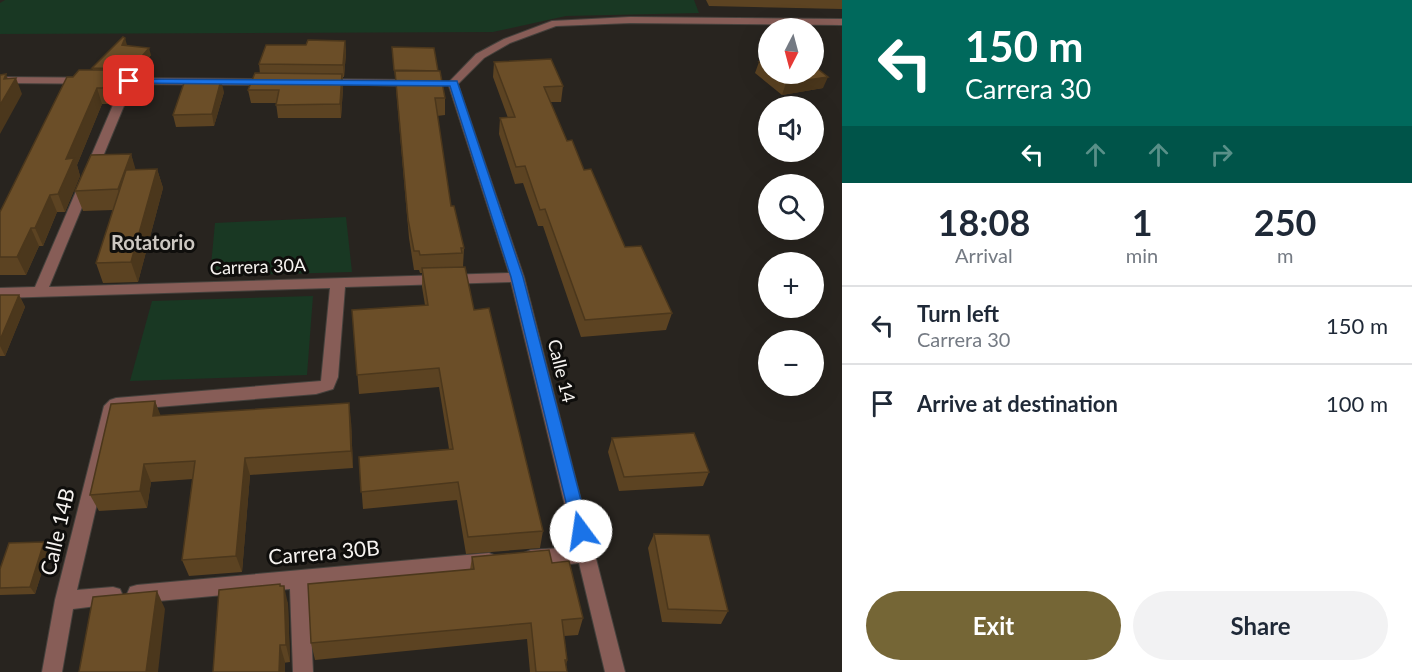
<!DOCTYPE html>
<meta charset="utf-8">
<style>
body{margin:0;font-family:Lato,sans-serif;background:#f2f2f3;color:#1f2937;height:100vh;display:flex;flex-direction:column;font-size:22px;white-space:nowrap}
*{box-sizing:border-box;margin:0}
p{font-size:20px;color:#747a83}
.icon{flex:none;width:33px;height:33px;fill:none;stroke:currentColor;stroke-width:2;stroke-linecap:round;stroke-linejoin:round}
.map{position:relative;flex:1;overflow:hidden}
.panel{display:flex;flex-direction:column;background:#fff;width:570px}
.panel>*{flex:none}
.top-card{background:#00695c;color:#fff;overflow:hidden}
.needle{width:39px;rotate:186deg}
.fabs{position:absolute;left:758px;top:18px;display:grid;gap:12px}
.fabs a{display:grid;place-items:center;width:66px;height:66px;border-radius:50%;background:#fff;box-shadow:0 6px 24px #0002;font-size:30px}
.pin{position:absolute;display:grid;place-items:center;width:51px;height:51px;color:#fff;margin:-26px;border-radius:12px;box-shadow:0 3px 9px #0006}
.me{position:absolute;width:66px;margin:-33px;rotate:346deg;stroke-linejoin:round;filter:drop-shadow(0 0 4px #0008)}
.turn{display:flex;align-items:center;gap:21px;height:126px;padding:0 24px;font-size:27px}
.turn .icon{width:78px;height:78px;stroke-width:2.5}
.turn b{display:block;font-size:42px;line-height:51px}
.lanes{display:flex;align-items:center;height:57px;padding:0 24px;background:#0003;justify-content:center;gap:30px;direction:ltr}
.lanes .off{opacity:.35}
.eta{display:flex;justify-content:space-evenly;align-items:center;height:102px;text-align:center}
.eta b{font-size:36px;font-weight:700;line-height:42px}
.primary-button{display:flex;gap:12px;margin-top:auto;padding:12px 24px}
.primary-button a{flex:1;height:69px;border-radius:36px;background:#756636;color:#fff;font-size:24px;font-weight:700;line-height:69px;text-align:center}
.primary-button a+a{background:#f2f2f3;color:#1f2937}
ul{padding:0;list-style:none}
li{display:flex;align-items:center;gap:18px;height:78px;padding:0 24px;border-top:2px solid #e0e1e3}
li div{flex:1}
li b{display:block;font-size:22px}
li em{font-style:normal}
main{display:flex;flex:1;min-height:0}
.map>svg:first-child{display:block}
.green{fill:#193823}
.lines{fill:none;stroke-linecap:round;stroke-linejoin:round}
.minor-casing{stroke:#45413c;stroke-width:2}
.minor{fill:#875d57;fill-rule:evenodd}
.wall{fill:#5c4322}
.shaded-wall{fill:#4b371c}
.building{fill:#6b4e28;stroke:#4b371c;stroke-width:1.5}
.route{fill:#1a73e8;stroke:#114b97;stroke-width:1.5}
.labels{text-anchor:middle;stroke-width:6;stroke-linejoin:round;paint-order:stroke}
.street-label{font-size:18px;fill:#f7f4f1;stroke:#0f0e0c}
.neighbourhood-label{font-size:20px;font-weight:bold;fill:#ccc7c1;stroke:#0f0e0c}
.near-street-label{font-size:21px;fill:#f7f4f1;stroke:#0f0e0c}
</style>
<main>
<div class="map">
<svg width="842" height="672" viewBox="0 0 842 672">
<rect width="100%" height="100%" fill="#28241f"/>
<g class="green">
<polygon points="5,0 694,0 699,13 566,16 493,32 0,34 0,3"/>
<polygon points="346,217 352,272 210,276 215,223"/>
<polygon points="313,296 307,375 130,381 152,301"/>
</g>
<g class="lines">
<g class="minor-casing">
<g id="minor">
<polygon points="630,17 842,19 842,25 630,23 556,26 510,43 484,58 458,84 524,277 625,672 605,672 579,563 531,568 524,565 522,559 524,553 531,550 575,547 511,282 345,287 338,377 333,389 316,394 120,410 118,413 77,590 113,587 120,589 123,596 120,603 73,609 62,672 42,672 55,600 104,406 110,400 116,398 321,381 330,288 0,298 0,288 35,287 122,84 0,83 0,77 270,79 275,82 270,85 133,84 49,287 509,273 448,83 476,54 504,39 552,21"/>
<polygon points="324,79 414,80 419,83 414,86 320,84 320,80"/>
<polygon points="489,553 496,556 499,562 496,568 489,571 309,587 313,672 293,672 290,589 137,603 130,601 127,594 130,587 137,585"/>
</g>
</g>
<use href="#minor" class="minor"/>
</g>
<g class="wall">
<polygon points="706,0 842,0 842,9 709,6"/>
<polygon points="345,41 346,53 344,77 343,77 343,88 341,118 278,118 276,103 251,103 248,90 260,74 259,64 306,45"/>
<polygon points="127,45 127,46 151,55 133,76 115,76 119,86 108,104 102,104 77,165 80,176 65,212 57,212 43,246 39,246 26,275 0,275 0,212 73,77 93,70 92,68"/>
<polygon points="393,54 438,71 445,98 445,115 437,116 451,206 464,248 463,267 461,267 543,531 540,548 466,554 457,500 363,509 359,457 449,449 439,387 359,394 352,310 425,305 422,287 422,273 420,273 419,270 414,270 409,238"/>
<polygon points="768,60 768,74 813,74 823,88 782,95 755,73 759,62"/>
<polygon points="494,62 563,86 561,102 550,102 567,141 584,170 625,247 672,313 666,330 581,337 543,226 538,226 523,183 515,184 499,134 500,118 508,118 493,77"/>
<polygon points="224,92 214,126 176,127 173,115"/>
<polygon points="131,154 135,170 157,169 163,188 138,282 103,283 96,263 113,210 83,211 75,191"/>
<polygon points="0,295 19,295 25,307 5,356 0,356"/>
<polygon points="155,401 160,416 351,421 353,468 250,475 242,572 189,576 182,560 193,479 151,482 147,508 99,511 90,495"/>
<polygon points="612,438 709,472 703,486 619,491 608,452"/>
<polygon points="654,534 728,611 721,624 662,622 648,548"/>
<polygon points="44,542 49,549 35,594 0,595 0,569"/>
<polygon points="472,557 552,563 583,618 578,635 564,636 567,660 566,665 567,672 530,672 527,639 315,660 311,643 470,570"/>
<polygon points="281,586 288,604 290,662 213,672"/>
</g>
<g class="shaded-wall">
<polygon points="125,38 127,45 124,52 122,45"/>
<polygon points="345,41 346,53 344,77 343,65"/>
<polygon points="149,48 151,55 133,76 131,69"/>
<polygon points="114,70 119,86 108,104 103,88"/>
<polygon points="6,74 11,87 16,78 22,94 0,134 0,105 4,79"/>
<polygon points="342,74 343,88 341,118 340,104"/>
<polygon points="828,77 823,88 782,95 786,83"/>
<polygon points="221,80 224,92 214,126 212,114"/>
<polygon points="97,88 102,104 77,165 80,176 65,212 58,194 66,159"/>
<polygon points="131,154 137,174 125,210 118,189"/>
<polygon points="157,169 163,188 138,282 131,262"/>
<polygon points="50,195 57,212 43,246 35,228"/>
<polygon points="31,228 39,246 26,275 17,257"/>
<polygon points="19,295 25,307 5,356 0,346 0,340"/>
<polygon points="155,401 162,419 153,416"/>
<polygon points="349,403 351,421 353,468 351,451"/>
<polygon points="245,458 250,475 242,572 236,556"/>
<polygon points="144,464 151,482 147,508 140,491"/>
<polygon points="44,542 49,549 35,594 30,587"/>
<polygon points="280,584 284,598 284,586 288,604 290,662 286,645"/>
<polygon points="157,591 165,609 158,672 146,672"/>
<polygon points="280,645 285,662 285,672 279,672"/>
</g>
<g class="building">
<polygon points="123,37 125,38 122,45 149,48 131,69 92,68"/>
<polygon points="308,40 345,41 343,65 259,64 266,45 306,45"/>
<polygon points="392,47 434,48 438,71 394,70"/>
<polygon points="551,59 563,86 544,87 567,141 572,140 584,170 591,169 625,247 641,246 672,313 585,320 545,209 540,210 525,166 516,167 500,118 515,117 494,62"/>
<polygon points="768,60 768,69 759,62"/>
<polygon points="813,65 828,77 786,83 774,74 813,74"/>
<polygon points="79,70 114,70 103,88 97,88 66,159 74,158 58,194 50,195 35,228 31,228 17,257 0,257 0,212 67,77 73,77"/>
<polygon points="395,71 440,71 445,98 435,98 451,206 454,206 464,248 461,248 462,253 420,255 419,251 414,251 408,219"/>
<polygon points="255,73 342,74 340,104 276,105 279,90 248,90"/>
<polygon points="6,74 4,79 16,78 0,105 0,75"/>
<polygon points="185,80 221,80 212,114 173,115"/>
<polygon points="131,154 118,189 75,191 91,155"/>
<polygon points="157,169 131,262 96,263 126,170"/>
<polygon points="465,267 474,310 489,308 543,531 468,537 458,482 361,492 359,457 453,449 439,368 357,375 352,310 428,305 422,268"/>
<polygon points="0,295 19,295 0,340"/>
<polygon points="155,401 153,416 349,403 351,451 245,458 236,556 182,560 195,461 144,464 140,491 90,495 111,404"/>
<polygon points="694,433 709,472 624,477 612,438"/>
<polygon points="654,534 709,535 728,611 668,609"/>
<polygon points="44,542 30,587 0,588 0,569 9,543"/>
<polygon points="549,550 552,563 569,561 583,618 562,620 567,660 565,660 567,672 536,672 531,623 311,643 308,584 474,569 472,557"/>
<polygon points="280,584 280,586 284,586 286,645 280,645 279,672 213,672 219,590"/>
<polygon points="157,591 146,672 79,672 93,597"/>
</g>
<polygon class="route" points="126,79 457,81 523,277 589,531 587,536 581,538 575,536 573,531 511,277 450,86 129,83 126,83"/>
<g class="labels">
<g class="street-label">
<text transform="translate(258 267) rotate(-2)" y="6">Carrera 30A</text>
<text transform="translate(561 371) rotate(76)" y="6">Calle 14</text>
</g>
<g class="neighbourhood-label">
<text x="153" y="250">Rotatorio</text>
</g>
<g class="near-street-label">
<text transform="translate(58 532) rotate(-77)" y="7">Calle 14B</text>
<text transform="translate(324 553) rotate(-5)" y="7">Carrera 30B</text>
</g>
</g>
</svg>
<div class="fabs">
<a><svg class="needle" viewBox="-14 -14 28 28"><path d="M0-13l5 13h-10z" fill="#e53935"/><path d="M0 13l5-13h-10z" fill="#747a83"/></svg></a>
<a><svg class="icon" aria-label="sound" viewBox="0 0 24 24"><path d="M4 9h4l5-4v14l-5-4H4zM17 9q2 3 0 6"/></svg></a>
<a><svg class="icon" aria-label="search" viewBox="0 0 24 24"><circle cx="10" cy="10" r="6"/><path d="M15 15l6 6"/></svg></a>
<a>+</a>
<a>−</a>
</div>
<div class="pin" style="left:129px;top:81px;background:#d93025"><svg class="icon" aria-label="arrive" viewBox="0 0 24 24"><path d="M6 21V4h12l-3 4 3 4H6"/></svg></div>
<svg class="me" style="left:581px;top:531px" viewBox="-20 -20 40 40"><circle r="19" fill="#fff"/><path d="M0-13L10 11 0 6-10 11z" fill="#1a73e8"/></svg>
</div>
<section class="panel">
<div class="top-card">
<div class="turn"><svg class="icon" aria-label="left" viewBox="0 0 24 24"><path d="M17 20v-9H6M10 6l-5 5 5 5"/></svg><div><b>150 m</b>Carrera 30</div></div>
<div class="lanes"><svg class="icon" aria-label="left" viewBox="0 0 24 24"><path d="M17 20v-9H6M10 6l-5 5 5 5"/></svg><svg class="icon off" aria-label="ahead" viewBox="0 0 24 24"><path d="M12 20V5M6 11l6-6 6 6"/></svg><svg class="icon off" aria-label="ahead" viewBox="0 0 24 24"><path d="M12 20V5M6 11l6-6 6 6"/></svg><svg class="icon off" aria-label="right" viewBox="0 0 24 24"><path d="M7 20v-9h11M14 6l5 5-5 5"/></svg></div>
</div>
<div class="eta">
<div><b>18:08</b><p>Arrival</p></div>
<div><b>1</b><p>min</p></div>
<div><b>250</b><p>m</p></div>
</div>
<ul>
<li><svg class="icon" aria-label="left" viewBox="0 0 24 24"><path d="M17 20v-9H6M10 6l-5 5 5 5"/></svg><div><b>Turn left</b><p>Carrera 30</p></div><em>150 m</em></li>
<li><svg class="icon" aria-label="arrive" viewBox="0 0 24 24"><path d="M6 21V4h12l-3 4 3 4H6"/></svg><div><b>Arrive at destination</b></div><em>100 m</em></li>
</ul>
<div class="primary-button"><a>Exit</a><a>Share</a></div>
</section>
</main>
